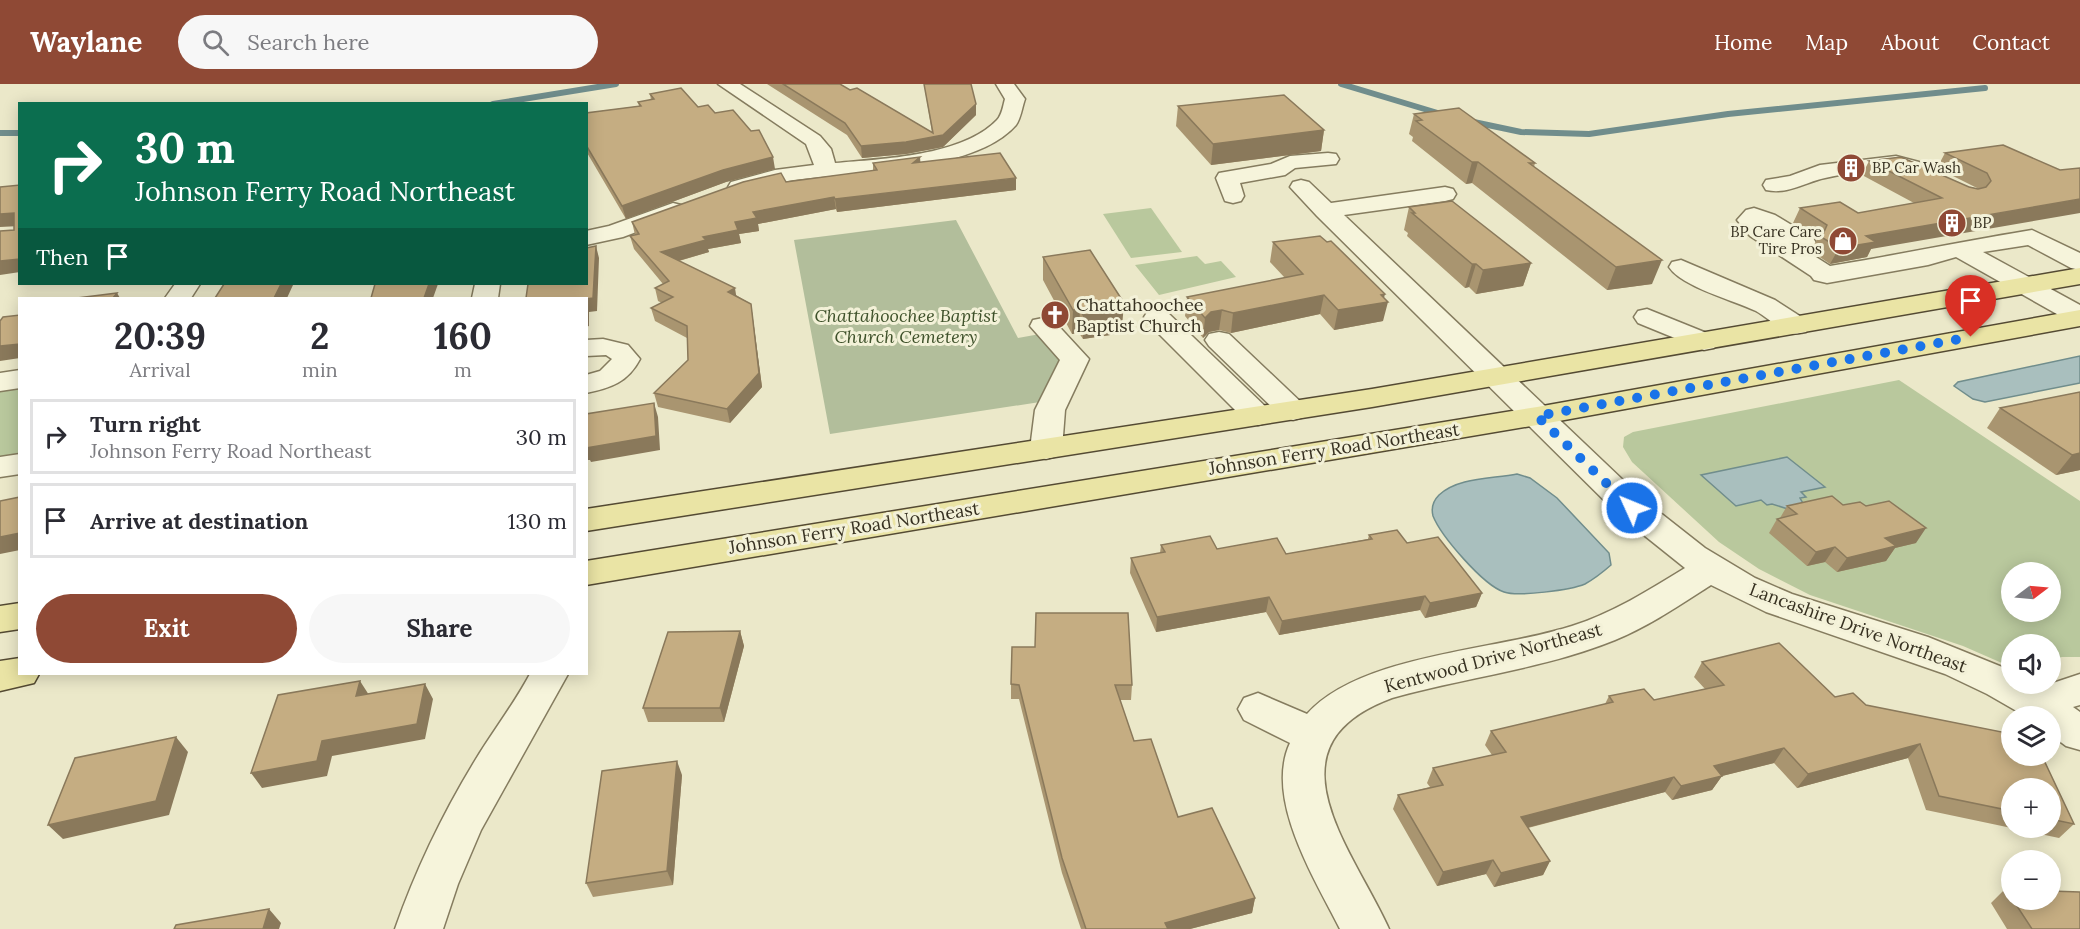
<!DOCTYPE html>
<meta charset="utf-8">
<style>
body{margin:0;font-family:Lora,serif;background:#f7f7f7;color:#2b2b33;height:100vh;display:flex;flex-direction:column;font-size:22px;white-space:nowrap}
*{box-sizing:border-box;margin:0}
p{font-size:20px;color:#7c7c81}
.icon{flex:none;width:33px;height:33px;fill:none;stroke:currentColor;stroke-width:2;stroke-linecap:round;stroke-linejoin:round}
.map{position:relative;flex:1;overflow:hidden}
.drawer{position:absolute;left:18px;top:213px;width:570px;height:378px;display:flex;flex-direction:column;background:#fff;border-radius:0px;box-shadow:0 3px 15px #0003}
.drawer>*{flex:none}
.hud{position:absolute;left:18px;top:18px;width:570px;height:183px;border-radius:0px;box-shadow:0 3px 15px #0003;background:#0b6e4f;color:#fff;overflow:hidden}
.needle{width:39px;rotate:74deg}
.fabs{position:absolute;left:2001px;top:478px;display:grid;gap:12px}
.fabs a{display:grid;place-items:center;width:60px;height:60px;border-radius:50%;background:#fff;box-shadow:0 3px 15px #0003;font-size:30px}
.pin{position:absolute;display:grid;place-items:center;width:51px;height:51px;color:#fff;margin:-62px -26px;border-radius:50% 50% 50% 0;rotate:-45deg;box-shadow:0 0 6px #0007}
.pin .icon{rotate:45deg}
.me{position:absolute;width:66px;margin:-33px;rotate:314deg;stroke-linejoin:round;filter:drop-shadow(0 0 4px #0008)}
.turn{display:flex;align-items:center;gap:21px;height:126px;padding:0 18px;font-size:27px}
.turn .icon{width:78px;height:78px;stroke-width:2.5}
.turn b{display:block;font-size:42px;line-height:51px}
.then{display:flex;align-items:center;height:57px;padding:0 18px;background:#0003;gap:12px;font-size:22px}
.eta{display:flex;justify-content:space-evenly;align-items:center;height:102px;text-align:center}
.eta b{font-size:36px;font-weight:800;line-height:42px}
.primary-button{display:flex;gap:12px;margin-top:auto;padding:12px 18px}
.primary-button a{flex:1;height:69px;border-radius:36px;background:#8f4935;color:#fff;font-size:24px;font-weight:800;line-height:69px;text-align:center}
.primary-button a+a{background:#f7f7f7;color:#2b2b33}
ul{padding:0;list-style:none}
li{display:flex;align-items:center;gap:18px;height:75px;margin:0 12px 9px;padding:0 6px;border:3px solid #e1e1e2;border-radius:0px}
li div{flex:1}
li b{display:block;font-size:22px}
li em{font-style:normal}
header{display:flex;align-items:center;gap:36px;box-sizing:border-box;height:84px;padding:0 30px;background:#8f4935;color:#fff}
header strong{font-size:28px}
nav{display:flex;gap:33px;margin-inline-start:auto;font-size:21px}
.search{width:420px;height:54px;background:#f7f7f7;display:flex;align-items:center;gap:15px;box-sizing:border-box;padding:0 21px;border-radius:33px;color:#7c7c81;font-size:22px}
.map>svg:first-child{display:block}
.green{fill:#b9c89d;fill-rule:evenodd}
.cemetery{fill:#b2be9b}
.water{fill:#a9bfbe;stroke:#708d8c;stroke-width:1.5}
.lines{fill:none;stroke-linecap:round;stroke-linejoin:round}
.stream{stroke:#708d8c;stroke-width:6}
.minor-casing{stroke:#857c5f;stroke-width:3}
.major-casing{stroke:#544a33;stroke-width:3}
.minor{fill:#f6f4db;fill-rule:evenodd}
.major{fill:#eae4a5;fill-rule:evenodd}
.wall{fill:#a99570;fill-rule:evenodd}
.shaded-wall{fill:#8a795b}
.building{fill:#c5ad82;stroke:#8a795b;stroke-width:1.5}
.route{stroke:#1a73e8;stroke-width:10;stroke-dasharray:0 18}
.labels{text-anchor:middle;stroke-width:6;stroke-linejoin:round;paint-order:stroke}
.far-poi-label{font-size:15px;fill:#373121;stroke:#f3f1d8;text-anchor:start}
.poi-label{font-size:18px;fill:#373121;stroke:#f3f1d8;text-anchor:start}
.park-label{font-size:18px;font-style:italic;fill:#3e512a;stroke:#f3f1d8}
.street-label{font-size:18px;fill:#373121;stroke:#f3f1d8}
</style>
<header>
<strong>Waylane</strong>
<div class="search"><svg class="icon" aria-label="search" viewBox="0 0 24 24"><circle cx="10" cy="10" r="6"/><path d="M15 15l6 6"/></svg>Search here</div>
<nav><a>Home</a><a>Map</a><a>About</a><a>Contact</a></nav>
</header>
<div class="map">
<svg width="2080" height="845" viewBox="0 0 2080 845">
<rect width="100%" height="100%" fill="#ebe8c9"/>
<g class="green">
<polygon points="1151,124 1182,168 1131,174 1103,130"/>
<polygon points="1197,172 1205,180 1221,177 1236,193 1159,211 1135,181"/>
<path d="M1899 296 2080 417V573H2062L2051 576 2050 561H2012L2011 583 1963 562 1810 511 1759 485 1719 458 1632 378 1623 363 1624 353 1633 348ZM2012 489H2050V528H2012Z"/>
<polygon points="19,302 19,372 0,375 0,305"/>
</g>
<polygon class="cemetery" points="956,136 1018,254 1040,250 1062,274 1040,318 830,350 794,156"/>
<g class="water">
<polygon points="2080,272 2080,299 1985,318 1973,315 1954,302 1958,298"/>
<polygon points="1787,373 1825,403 1801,408 1806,413 1800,414 1804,421 1794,427 1772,420 1767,421 1761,416 1736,422 1701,391"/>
<path d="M1517 390 1530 394 1557 414 1609 469 1611 481C1603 488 1594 495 1585 500 1571 506 1518 513 1504 508 1483 501 1441 452 1433 432 1431 424 1433 417 1439 411 1458 393 1492 395 1517 390Z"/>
</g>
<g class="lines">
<g class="stream">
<polyline points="1341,0 1441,30"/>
<polyline points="493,20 616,0"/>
<polyline points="1469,37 1521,48 1589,50 1728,30 1985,4"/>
<polyline points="0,49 20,49"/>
</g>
<g class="minor-casing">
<g id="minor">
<path d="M718 0H740L820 52 831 65 835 79C882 75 963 72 997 36 1002 31 1003 22 1005 15L996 0H1014L1025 15C1022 23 1021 34 1016 41 973 90 849 87 788 97 771 99 755 106 739 110L731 108 728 103 731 98 775 86 814 81 806 60Z"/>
<polygon points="1328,69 1336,70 1339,75 1336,80 1295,84 1285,91 1240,99 1244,112 1241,117 1233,119 1225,117 1216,94 1219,89 1271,80 1290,72"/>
<path d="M1896 72 1919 78 1922 83 1919 88C1908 90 1901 85 1891 85 1870 86 1846 89 1825 94 1805 98 1788 111 1766 106L1763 101 1766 96 1790 92 1820 81Z"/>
<path d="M1301 96 1309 98 1331 119 1445 103 1453 105 1456 110 1453 115 1445 117 1344 131 1644 416 1705 464 1755 494 1792 510 1928 553 2012 587V600H2036L2041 603 2080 590V621L2073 623 2080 628V666L2066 662 2050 650V633H2027L1987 610 1945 590 1766 528 1711 501C1680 521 1649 542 1615 556 1544 585 1466 593 1392 614 1262 662 1353 765 1389 845H1340C1315 795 1264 715 1290 659L1244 636 1238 625 1244 614 1258 609 1307 630C1361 570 1495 567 1572 542 1613 529 1649 506 1685 484L1620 432 1317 132 1290 103 1293 98Z"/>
<polygon points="673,119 681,121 685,126 681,131 623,153 586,161 586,147 609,142"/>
<path d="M1754 124 1775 131 1813 154 1816 159 1813 164 1805 166 1830 182C1898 171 1964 157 2032 146L2080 169V186L2071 184 2028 161 1983 168 2080 221V240L2071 238 1956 173 1928 181 1827 199 1814 196 1811 192 1750 152 1737 136 1746 126Z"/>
<path d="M1681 176 1775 216 1806 236 1809 242 1806 248C1799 249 1794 251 1787 248 1776 243 1767 233 1756 227 1733 216 1682 203 1669 183L1672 178Z"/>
<polygon points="175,200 200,200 191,214 165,214"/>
<polygon points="475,200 500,200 498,214 472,214"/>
<polygon points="1157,225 1166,227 1269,326 1273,332 1269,338 1258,341 1247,338 1148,239 1144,233 1148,227"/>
<polygon points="1647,225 1714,252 1718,258 1714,264 1704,266 1638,239 1634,233 1638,227"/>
<polygon points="1043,234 1053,236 1089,275 1065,326 1062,365 1057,372 1046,375 1035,372 1030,365 1035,326 1060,276 1030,242 1033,236"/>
<polygon points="1219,248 1229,250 1304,321 1308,327 1304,333 1293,336 1282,333 1209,262 1205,256 1209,250"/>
<path d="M603 255 628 261 640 275C628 298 611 304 586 309V291L600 287 612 275 606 271 586 272V256Z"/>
<polygon points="20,286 20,304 0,307 0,289"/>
<polygon points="20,370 20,390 0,393 0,373"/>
<path d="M530 590H568L481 746 458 800 443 845H395C416 785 443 729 476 675 493 647 514 620 530 590Z"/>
</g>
</g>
<g class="major-casing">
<g id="major">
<polygon points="2080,184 2080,200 1372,323 586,447 586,425 1372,305"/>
<polygon points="2080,226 2080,242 1537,341 586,501 586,477 1537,323"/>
<polygon points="20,519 20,545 0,548 0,522"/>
<polygon points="20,574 20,590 39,590 34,599 0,607 0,577"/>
</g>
</g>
<use href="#minor" class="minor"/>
<use href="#major" class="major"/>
</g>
<g class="wall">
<polygon points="767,0 840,0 850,6 932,48 924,0 971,0 976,31 943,63 906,70 862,74 847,51"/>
<polygon points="650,10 698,23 715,29 775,85 726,98 626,135 586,67 586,29 639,22 638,18 651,16"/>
<polygon points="1178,22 1324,46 1321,67 1211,81 1176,42"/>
<polygon points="1414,30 1535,79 1534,83 1652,200 1607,206 1472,99 1466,100 1412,57 1413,53 1409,50"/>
<polygon points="1945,69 2060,86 1871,165 1867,173 1830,180 1811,167 1817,155 1793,139 1800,124 1858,129 1914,119 1862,91 1869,77 1979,105 1937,84"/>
<polygon points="920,73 920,78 1016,106 837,128 836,125 758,140 759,147 739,150 741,159 708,165 709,168 679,177 751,220 762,303 730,339 658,323 654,309 688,276 687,254 655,237 651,224 662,219 658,217 655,204 663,200 634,165 630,152 635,151 632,138 786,98 873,87 873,79"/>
<polygon points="1409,123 1531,179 1523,202 1476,210 1469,203 1465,204 1407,152 1408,149 1404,146"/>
<polygon points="1273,158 1384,213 1383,237 1334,246 1320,230 1231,249 1219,246 1209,248 1203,254 1185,232 1187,213 1285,194 1270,178"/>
<polygon points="1043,173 1122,243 1117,244 1117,250 1083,255 1079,249 1072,250 1043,196"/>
<polygon points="2080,308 2080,386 2056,391 1987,344 2000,324"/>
<polygon points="1843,421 1916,459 1895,464 1886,477 1837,488 1825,478 1807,482 1769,449 1777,435 1780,434 1787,422"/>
<polygon points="1369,451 1407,459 1482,509 1476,523 1425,534 1420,526 1279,551 1266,528 1156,548 1130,489 1131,474 1160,469 1161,461 1286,470 1368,455"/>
<polygon points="740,547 744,562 724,638 648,638 643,624"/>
<path d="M1779 559 1835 613 1853 609 1866 621 2012 650V672H2042L2074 740 2059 754 1926 726 1908 674 1797 704 1774 679 1722 692 1712 706 1672 716 1665 708 1528 744 1550 777 1543 791 1494 803 1486 790 1437 802 1393 725 1398 711 1430 703 1427 699 1433 684 1492 671 1485 661 1491 647 1605 620 1609 612 1644 605 1654 616 1705 605 1694 593 1702 578ZM2012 705H2050V744H2012Z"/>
<polygon points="1011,600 1132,601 1131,616 1120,616 1134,657 1178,733 1255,814 1252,829 1190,845 1081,845 1062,789 1019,615 1011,615"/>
<polygon points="682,691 673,801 593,813 586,799"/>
<polygon points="2005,805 2012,805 2012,816 2050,816 2080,845 2007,845 1991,819"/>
</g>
<g class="shaded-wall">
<polygon points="976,20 976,31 943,63 906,70 862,74 861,62 943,51"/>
<polygon points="1324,46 1321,67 1211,81 1213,60"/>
<polygon points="773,73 775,85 726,98 626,135 622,122 723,86"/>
<polygon points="920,73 921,85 913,79"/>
<polygon points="1472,78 1478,78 1472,99 1466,100"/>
<polygon points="1016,94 1016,106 837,128 835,115"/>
<polygon points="834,113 836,125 758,140 759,147 739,150 741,159 708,165 709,168 664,181 661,168 703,153 735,138 753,128"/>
<polygon points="2080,115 2080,129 1871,165 1867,173 1830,180 1839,164 1866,152"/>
<polygon points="14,129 20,142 0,143 0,130"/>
<polygon points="596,162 599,174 597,227 589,228 589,242 586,243 586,215"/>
<polygon points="20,175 20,188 0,191 0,177"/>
<polygon points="1662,176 1652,200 1607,206 1616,183"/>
<polygon points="1531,179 1523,202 1476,210 1483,186"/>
<polygon points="1472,180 1476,180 1469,203 1465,204"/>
<polygon points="281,200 292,200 293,201 287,214 274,214"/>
<polygon points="429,200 438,200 433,214 424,214"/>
<polygon points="735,204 737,217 728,208"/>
<polygon points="117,209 120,214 113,214"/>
<polygon points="1385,210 1383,218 1388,218 1383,237 1334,246 1338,226"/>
<polygon points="1324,211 1320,230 1231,249 1233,229"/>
<polygon points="1124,219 1122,243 1117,244 1117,250 1083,255 1083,231 1114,220"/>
<polygon points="751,220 762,303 730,339 727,325"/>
<polygon points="1080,225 1079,249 1072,250 1073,226"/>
<polygon points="1222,226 1219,246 1209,248 1203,254 1205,234 1211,228"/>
<polygon points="20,260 20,274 0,277 0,262"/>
<polygon points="654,319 658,333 660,366 591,378 590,376 586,376 586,363"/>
<polygon points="2080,369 2080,386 2056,391 2072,371"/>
<polygon points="1926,444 1916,459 1895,464 1886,477 1837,488 1847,474 1885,454"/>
<polygon points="20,449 20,466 0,470 0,453"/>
<polygon points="1835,463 1825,478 1807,482 1816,468"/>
<polygon points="1482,509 1476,523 1425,534 1430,519"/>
<polygon points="1425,512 1420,526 1279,551 1282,537"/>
<polygon points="1269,513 1266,528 1156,548 1157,533"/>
<polygon points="740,547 744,562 724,638 720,624"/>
<polygon points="360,597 369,611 356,612"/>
<polygon points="425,600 433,615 425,655 332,672 327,692 262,704 251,689 322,657"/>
<polygon points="176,653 188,668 169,731 63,755 48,741"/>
<polygon points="1920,660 1908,674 1797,704 1808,690"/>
<polygon points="1784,664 1774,679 1722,692 1712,706 1672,716 1681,702 1714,682"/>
<polygon points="677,677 682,691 673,801 667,787"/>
<polygon points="1674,693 1665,708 1514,747 1521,733"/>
<polygon points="1493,776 1486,790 1437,802 1443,788"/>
<polygon points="1550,777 1543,791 1494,803 1501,789"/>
<polygon points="1255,814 1252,829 1190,845 1164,845 1165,839"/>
<polygon points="269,825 281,839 279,845 263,845"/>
</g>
<g class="building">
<polygon points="783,0 840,0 850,6 857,4 933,49 924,0 971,0 976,20 943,51 906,58 861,62 845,39"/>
<polygon points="681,4 698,23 708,21 715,29 733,26 751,47 759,46 773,73 723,86 622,122 586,61 586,29 641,22 638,18 654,15 650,10"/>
<polygon points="1284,11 1324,46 1213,60 1178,22"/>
<polygon points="1459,24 1535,79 1529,79 1662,176 1616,183 1478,78 1472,78 1416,37 1422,36 1414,30"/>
<polygon points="2003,61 2060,86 2080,84 2080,115 1866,152 1876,158 1839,164 1818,151 1823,150 1827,141 1800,124 1840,118 1858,129 1942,114 1869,77 1901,73 1969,103 1978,105 1986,103 1991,97 1987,89 1945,69"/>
<polygon points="1000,69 1016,94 835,115 834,113 753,128 757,134 735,138 738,146 703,153 706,156 661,168 735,204 728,208 751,220 759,289 727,325 654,309 688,276 687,242 651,224 673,213 655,204 669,197 630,152 639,150 632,138 743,98 781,89 786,98 877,86 873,79 920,73 913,79"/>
<polygon points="20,101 20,175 0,177 0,147 14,146 14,129 0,130 0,103"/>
<polygon points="1452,117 1531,179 1483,186 1476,180 1472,180 1453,164 1412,129 1415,129 1409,123"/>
<polygon points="1320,152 1327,158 1331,157 1385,210 1381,211 1388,218 1338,226 1324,211 1233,229 1222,226 1211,228 1205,234 1187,213 1303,190 1273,158"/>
<polygon points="596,162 593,214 586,215 526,214 528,200 586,200 586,164"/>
<polygon points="1090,166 1124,219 1114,220 1118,226 1083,231 1080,225 1073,226 1043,173"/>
<polygon points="224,200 281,200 274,214 215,214"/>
<polygon points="375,200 429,200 424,214 371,214"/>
<polygon points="117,209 113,214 77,214"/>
<polygon points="20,231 20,260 0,262 0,237 3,233"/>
<polygon points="2080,308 2080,369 2072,371 2000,324"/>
<polygon points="654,319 656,352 586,364 586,330"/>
<polygon points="1832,412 1843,421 1860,418 1866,422 1889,417 1926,444 1885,454 1896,462 1847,474 1835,463 1816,468 1777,435 1797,430 1787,422"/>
<polygon points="20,413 20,449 0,453 0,417"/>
<polygon points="1397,446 1407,459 1438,453 1482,509 1430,519 1425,512 1282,537 1269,513 1157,533 1131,474 1165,468 1161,461 1210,452 1217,465 1277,454 1286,470 1372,455 1369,451"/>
<polygon points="1036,529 1128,529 1132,601 1115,601 1134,657 1151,655 1178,733 1212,724 1255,814 1165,839 1168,845 1086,845 1062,774 1019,601 1011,600 1012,563 1035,563"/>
<polygon points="740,547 720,624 643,624 668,548"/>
<polygon points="1779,559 1835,613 1853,609 1866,621 2012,650 2012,672 2042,672 2074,740 2050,735 2050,705 2012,705 2012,727 1939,712 1920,660 1808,690 1784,664 1714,682 1722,692 1681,702 1674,693 1521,733 1550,777 1501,789 1493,776 1443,788 1398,711 1443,701 1433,684 1506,668 1491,647 1613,618 1609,612 1644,605 1654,616 1724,601 1702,578"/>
<polygon points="360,597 356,612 425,600 417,640 322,657 317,677 251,689 278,611"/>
<polygon points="176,653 156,717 48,741 75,674"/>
<polygon points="677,677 667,787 586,799 602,687"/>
<polygon points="2005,805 2012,805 2012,814"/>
<polygon points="2050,807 2080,808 2080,845 2032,845 2013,816 2050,816"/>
<polygon points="269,825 263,845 174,845 176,841"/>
</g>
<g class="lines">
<polyline class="route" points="1632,424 1537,332 1971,253"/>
</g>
<defs>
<g id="building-disc" transform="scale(1.5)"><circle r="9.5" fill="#8f4935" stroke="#f3f1d8"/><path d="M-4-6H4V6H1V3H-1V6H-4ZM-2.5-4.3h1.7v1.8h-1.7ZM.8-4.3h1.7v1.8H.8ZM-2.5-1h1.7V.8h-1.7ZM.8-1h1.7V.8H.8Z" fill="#fff"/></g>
<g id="shop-disc" transform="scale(1.5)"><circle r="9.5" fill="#8f4935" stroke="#f3f1d8"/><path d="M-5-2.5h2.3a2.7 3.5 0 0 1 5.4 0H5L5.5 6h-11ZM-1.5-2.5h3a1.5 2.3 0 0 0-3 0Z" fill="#fff"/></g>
<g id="church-disc" transform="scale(1.5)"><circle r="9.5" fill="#8f4935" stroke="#f3f1d8"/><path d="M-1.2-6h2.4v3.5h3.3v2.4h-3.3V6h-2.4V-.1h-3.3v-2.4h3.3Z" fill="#fff"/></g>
</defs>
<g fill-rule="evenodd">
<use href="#building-disc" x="1851" y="84"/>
<use href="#building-disc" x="1952" y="139"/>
<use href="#shop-disc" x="1843" y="157"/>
<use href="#church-disc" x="1055" y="231"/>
</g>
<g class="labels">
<g class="far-poi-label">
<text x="1872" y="89">BP Car Wash</text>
<text x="1973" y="144">BP</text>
<text x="1822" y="153" text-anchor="end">BP Care Care<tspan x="1822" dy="17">Tire Pros</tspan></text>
</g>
<g class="poi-label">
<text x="1076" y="227">Chattahoochee<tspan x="1076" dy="21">Baptist Church</tspan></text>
</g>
<g class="park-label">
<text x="906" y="238">Chattahoochee Baptist<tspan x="906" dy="21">Church Cemetery</tspan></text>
</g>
<g class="street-label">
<text transform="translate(1334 365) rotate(-9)" y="6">Johnson Ferry Road Northeast</text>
<text transform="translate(854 444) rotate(-9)" y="6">Johnson Ferry Road Northeast</text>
<text transform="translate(1858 544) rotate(20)" y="6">Lancashire Drive Northeast</text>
<text transform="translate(1493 574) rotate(-15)" y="6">Kentwood Drive Northeast</text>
</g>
</g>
</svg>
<div class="fabs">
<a><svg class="needle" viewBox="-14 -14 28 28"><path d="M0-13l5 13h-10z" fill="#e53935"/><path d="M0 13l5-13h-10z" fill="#7c7c81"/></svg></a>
<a><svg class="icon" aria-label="sound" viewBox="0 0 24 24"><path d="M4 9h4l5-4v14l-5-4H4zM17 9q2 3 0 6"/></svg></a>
<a><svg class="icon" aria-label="layers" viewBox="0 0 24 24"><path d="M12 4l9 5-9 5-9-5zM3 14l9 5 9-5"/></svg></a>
<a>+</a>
<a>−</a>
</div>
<div class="pin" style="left:1971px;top:253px;background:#d93025"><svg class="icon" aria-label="arrive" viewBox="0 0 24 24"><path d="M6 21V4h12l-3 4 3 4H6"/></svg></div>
<svg class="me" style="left:1632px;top:424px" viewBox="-20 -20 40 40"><circle r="17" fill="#1a73e8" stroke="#fff" stroke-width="3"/><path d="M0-11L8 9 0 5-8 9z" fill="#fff"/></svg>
<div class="hud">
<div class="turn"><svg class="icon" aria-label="right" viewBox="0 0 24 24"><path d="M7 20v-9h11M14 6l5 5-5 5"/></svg><div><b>30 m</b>Johnson Ferry Road Northeast</div></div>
<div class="then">Then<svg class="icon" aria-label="arrive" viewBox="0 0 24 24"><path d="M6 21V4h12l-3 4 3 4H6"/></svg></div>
</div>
<section class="drawer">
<div class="eta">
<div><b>20:39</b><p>Arrival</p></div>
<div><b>2</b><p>min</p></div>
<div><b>160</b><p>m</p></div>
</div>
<ul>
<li><svg class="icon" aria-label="right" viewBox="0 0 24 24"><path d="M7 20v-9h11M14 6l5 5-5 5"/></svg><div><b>Turn right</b><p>Johnson Ferry Road Northeast</p></div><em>30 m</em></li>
<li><svg class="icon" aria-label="arrive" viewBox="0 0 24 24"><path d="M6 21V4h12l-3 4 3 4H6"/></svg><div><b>Arrive at destination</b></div><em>130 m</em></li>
</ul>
<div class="primary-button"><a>Exit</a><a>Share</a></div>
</section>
</div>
